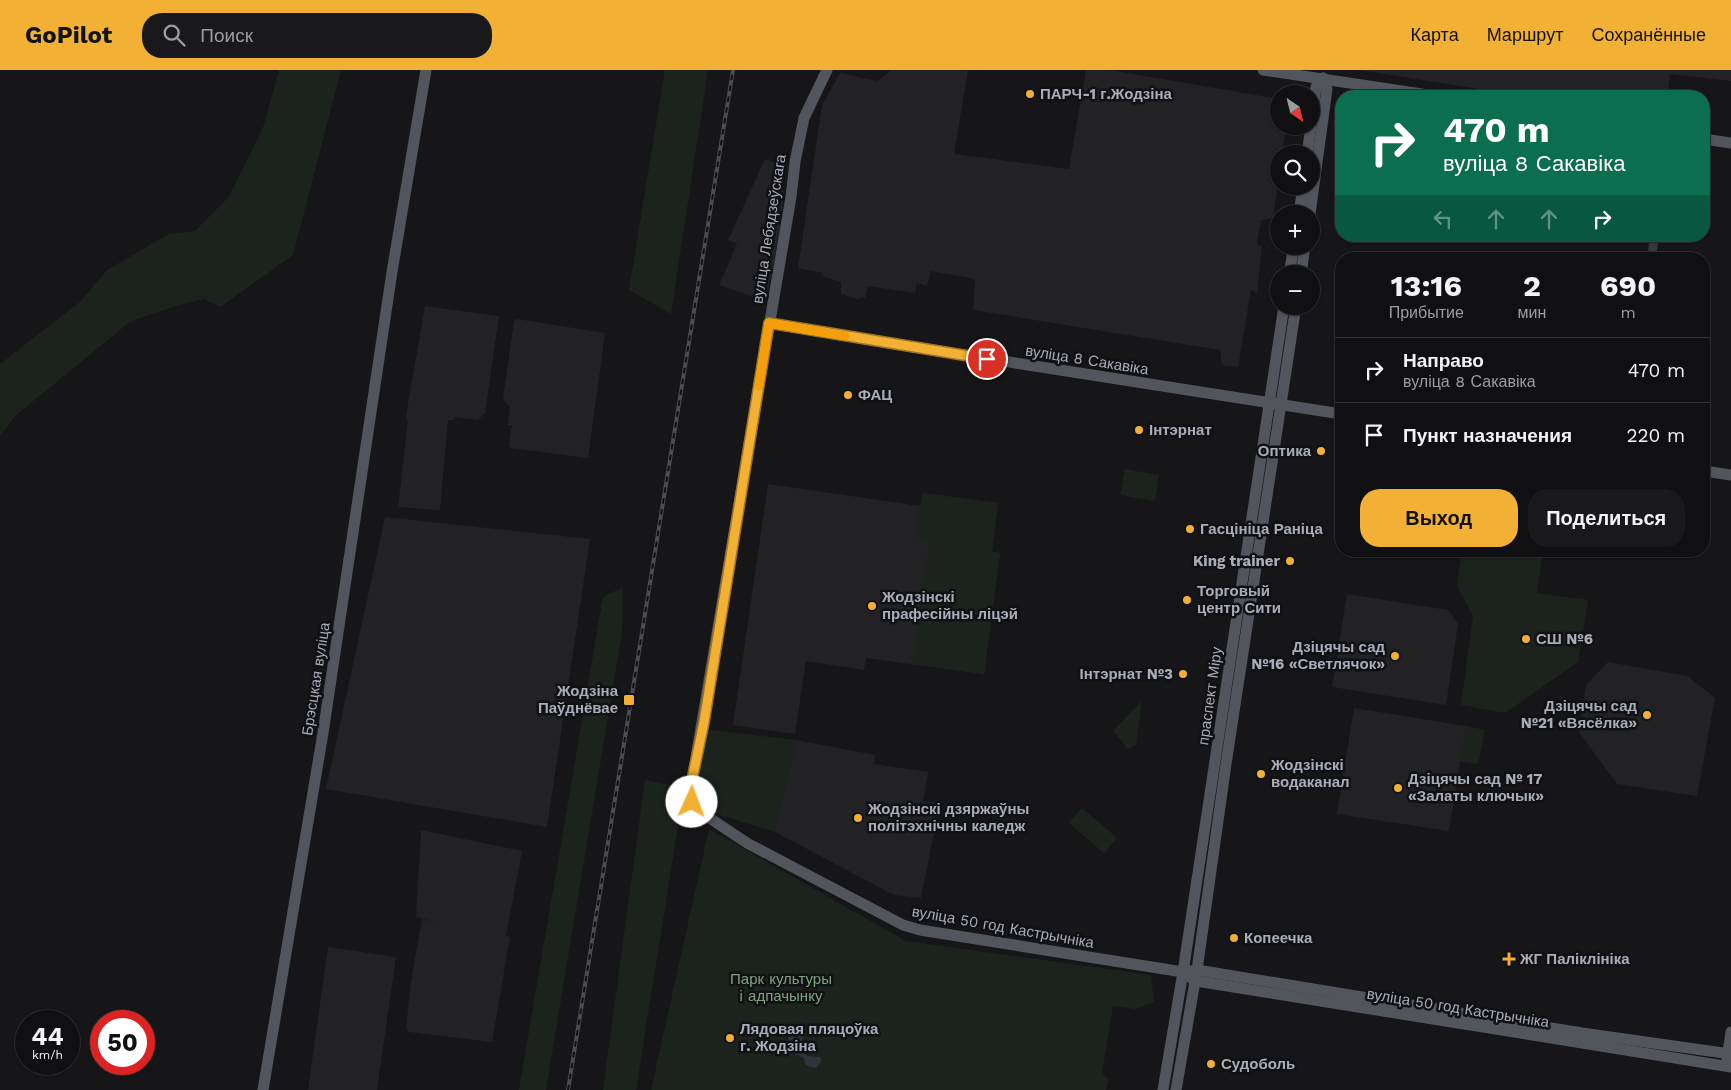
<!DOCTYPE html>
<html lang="ru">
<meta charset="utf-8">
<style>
body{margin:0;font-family:"Work Sans",sans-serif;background:#19191b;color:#f1f3f6;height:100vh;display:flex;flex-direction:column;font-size:19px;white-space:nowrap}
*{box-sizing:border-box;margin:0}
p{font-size:16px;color:#9c9d9f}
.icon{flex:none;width:28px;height:28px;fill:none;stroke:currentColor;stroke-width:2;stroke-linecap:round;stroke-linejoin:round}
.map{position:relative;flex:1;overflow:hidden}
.drawer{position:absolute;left:1335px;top:182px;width:375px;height:305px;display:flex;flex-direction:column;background:#101012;border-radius:20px;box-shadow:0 1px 4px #0004,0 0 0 1px #303032}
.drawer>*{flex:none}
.top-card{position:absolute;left:1335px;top:20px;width:375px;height:152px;border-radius:20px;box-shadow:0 1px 4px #0004,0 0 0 1px #303032;background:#0b6e4f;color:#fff;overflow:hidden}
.needle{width:32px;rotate:145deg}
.tools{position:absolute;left:1270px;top:15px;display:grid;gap:10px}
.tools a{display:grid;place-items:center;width:50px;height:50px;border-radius:50%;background:#101012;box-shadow:0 1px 4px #0004,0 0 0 1px #303032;font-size:25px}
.speed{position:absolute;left:15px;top:940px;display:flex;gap:10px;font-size:25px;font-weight:700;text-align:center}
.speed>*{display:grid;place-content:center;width:65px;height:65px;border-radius:50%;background:#101012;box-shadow:0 1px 4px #0004,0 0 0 1px #303032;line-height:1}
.speed small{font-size:12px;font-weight:400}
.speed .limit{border:8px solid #d22;background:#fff;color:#111}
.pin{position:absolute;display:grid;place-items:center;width:42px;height:42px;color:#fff;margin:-21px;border:2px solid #fff;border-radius:50%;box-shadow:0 1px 5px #0007}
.me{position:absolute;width:55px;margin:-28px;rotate:2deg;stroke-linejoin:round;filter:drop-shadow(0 0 4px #0008)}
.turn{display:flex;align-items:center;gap:18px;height:105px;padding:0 25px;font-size:22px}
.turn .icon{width:65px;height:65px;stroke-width:2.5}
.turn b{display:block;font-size:35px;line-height:42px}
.lanes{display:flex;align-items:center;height:48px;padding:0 25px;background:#0003;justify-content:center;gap:25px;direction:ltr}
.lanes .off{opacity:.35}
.eta{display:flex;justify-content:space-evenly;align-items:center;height:85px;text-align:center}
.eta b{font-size:30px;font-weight:700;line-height:35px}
.primary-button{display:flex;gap:10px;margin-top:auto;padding:10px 25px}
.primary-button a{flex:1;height:58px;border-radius:20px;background:#f2b134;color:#111;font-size:20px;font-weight:700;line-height:58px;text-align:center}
.primary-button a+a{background:#19191b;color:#f1f3f6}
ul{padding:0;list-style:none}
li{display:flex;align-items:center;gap:15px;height:65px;padding:0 25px;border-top:1px solid #303032}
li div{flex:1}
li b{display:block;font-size:19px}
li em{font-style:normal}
header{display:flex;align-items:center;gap:30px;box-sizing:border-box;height:70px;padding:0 25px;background:#f2b134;color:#111}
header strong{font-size:24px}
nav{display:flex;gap:28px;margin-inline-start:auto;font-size:18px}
.search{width:350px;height:45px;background:#19191b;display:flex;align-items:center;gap:12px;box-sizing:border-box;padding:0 18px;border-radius:20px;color:#9c9d9f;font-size:19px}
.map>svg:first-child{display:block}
.built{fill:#222225}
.green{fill:#1c231d}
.water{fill:#2c353c}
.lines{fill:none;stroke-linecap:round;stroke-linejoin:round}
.minor{stroke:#37383d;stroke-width:9}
.major{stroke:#53555c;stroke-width:11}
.rail-casing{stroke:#4a4c52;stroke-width:4}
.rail{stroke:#111113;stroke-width:2;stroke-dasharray:5.5;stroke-linecap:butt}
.route-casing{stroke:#9d7322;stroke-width:12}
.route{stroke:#f2b134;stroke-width:9}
.slow{stroke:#f59e0b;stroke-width:9}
.poi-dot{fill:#f2b134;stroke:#111113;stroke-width:2}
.labels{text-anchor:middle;stroke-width:5;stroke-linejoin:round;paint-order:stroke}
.poi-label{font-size:15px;font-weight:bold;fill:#a8adb8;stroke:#111113;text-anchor:start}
.street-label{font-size:15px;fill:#a8adb8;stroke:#111113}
.park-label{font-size:15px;fill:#7fa381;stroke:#111113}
</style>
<header>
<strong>GoPilot</strong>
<div class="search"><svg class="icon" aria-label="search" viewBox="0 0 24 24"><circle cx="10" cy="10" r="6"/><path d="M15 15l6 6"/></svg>Поиск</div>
<nav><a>Карта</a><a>Маршрут</a><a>Сохранённые</a></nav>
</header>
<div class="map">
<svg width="1731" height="1020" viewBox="0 0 1731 1020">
<rect width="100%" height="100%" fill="#161618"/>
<g class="built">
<polygon points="892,0 968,0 954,84 1069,99 1086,0 1110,0 1279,29 1279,56 1286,56 1282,84 1279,84 1279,108 1273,148 1261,150 1257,174 1262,176 1257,223 1251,220 1238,297 1222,295 1220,280 973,240 975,209 931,201 927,216 917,213 915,223 868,216 865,228 860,228 860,230 841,224 841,212 822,206 823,203 798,198 822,35 840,3 877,11"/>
<polygon points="1360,0 1731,0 1731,11 1670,4 1668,25 1674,26 1522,26"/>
<polygon points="765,89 777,93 784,123 779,165 768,222 756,228 719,215 737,174 728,170"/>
<polygon points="425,236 499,246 485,343 478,350 455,347 454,350 448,350 440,440 398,437 408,350 406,349 408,334"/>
<polygon points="517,249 605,263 588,388 511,378 509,375 512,355 508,355 510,337 503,329 514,251"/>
<polygon points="768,414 920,436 922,423 998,433 992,482 1000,483 984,604 866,588 864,600 806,591 795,664 733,655"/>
<polygon points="385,447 590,469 547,757 326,719"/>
<polygon points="1347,524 1448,540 1458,554 1446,635 1332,617"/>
<polygon points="1608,592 1687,606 1715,628 1697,726 1617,714 1579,662 1586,615"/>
<polygon points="1354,638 1466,656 1449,761 1337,744"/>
<polygon points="796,670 875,685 874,694 928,702 923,731 940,733 921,828 894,825 775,762"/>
<polygon points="421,760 522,781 506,866 510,867 492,972 409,962 406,958 411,911 422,849 442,853 416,847"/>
<polygon points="328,877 396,887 377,1020 308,1020"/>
</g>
<g class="green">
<polygon points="279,0 341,0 293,185 220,237 204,229 179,235 131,251 15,346 0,366 0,294 81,231 107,200 169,164 195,161 228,128 264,55"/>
<polygon points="665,0 708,0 671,244 629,220"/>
<polygon points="1125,399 1159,405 1155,431 1120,425"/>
<polygon points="922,423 998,433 992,482 1000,483 984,604 912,594 929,471 916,468"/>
<polygon points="1462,481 1514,481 1542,486 1537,523 1588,530 1578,592 1505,643 1461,635 1473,546 1457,516"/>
<polygon points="623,517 622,563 546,1020 519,1020 603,527"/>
<polygon points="1142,631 1136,675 1128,679 1113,661"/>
<polygon points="1466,656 1485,660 1478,694 1459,691"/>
<polygon points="711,660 796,670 775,762 704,740 694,722 704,664"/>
<polygon points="645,710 684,718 636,1020 603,1020"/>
<polygon points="1082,738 1117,768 1104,783 1069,753"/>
<polygon points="709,759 906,871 1151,905 1154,932 1136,939 1113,936 1102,1004 1109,1010 1106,1020 651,1020"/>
</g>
<polygon class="water" points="798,960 803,966 801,976 802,982 808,986 820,987 822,990 816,998 810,997 805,994 804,988 791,982 788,970 790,963"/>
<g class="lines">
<polyline class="minor" points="1652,189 1654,166"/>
<g class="major">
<path d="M827 0 804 48 795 92 791 127 693 705C692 718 690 728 696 739L747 773 903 855 920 860 1183 902 1197 900 1582 963 1731 984"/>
<polyline points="1263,0 1435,26"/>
<polyline points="1311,53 1316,17 1323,8"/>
<polyline points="1704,69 1731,73"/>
<polyline points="1307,84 1311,56"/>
<polyline points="1299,144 1303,116"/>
<polyline points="1310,144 1327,19 1323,8"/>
<polyline points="1289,204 1294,176"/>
<polyline points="1301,204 1305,176"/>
<polyline points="769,253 907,276 1341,344"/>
<polyline points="1704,401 1731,405"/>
<polyline points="1191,908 1196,911 1731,997"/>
<polyline points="1727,989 1731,962"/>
<polyline points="263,1020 323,663 392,202 426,0"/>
<polyline points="1163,1020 1183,902 1284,236"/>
<polyline points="1176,1020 1197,900 1226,694 1296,236"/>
</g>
<g class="rail-casing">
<polyline id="rail" points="568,1020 733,0"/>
</g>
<use href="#rail" class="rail"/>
</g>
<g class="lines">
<g class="route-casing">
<polyline id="route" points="692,732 693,705 704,652 769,253 987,289"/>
</g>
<use href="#route" class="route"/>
<polyline class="slow" points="759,316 769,253 845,266"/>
</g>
<g class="poi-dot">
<circle cx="1030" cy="24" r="5"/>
<circle cx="848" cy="325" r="5"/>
<circle cx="1139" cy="360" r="5"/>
<circle cx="1321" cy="381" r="5"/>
<circle cx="1190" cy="459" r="5"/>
<circle cx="1290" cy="491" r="5"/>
<circle cx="1187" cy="530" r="5"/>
<circle cx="872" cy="536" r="5"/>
<circle cx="1526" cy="569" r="5"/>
<circle cx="1395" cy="586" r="5"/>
<circle cx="1183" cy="604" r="5"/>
<rect x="623" y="624" width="12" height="12" rx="2.5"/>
<circle cx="1647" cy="645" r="5"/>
<circle cx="1261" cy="704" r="5"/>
<circle cx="1398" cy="718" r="5"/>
<circle cx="858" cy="748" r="5"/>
<circle cx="1234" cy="868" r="5"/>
<path d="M1506.5 881.5h5v5h5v5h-5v5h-5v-5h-5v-5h5z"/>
<circle cx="730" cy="968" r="5"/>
<circle cx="1211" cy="994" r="5"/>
</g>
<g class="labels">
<g class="poi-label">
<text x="1040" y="29">ПАРЧ-1 г.Жодзіна</text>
<text x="858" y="330">ФАЦ</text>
<text x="1149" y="365">Інтэрнат</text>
<text x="1311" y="386" text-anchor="end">Оптика</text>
<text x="1200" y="464">Гасцініца Раніца</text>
<text x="1280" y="496" text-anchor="end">King trainer</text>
<text x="1197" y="526">Торговый<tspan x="1197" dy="17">центр Сити</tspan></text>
<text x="882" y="532">Жодзінскі<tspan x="882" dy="17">прафесійны ліцэй</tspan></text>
<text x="1536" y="574">СШ №6</text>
<text x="1385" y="582" text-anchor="end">Дзіцячы сад<tspan x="1385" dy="17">№16 «Светлячок»</tspan></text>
<text x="1173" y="609" text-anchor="end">Інтэрнат №3</text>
<text x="618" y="626" text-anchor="end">Жодзіна<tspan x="618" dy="17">Паўднёвае</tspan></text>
<text x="1637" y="641" text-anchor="end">Дзіцячы сад<tspan x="1637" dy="17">№21 «Вясёлка»</tspan></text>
<text x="1271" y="700">Жодзінскі<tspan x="1271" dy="17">водаканал</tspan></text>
<text x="1408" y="714">Дзіцячы сад № 17<tspan x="1408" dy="17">«Залаты ключык»</tspan></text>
<text x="868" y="744">Жодзінскі дзяржаўны<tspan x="868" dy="17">політэхнічны каледж</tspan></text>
<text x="1244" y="873">Копеечка</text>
<text x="1520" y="894">ЖГ Паліклініка</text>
<text x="740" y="964">Лядовая пляцоўка<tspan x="740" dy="17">г. Жодзіна</tspan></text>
<text x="1221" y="999">Судоболь</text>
</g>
<g class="street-label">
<text transform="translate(769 159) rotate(-81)" y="5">вуліца Лебядзеўскага</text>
<text transform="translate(1087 290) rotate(9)" y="5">вуліца 8 Сакавіка</text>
<text transform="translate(316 609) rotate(-81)" y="5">Брэсцкая вуліца</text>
<text transform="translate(1210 626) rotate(-82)" y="5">праспект Міру</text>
<text transform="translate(1003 857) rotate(10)" y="5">вуліца 50 год Кастрычніка</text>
<text transform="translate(1458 938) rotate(9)" y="5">вуліца 50 год Кастрычніка</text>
</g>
<g class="park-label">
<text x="781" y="914">Парк культуры<tspan x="781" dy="17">і адпачынку</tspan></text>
</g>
</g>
</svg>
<div class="tools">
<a><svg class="needle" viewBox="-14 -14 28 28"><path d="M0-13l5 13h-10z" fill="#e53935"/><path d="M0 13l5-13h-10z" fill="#9c9d9f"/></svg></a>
<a><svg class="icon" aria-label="search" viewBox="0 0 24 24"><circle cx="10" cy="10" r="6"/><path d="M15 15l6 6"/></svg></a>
<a>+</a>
<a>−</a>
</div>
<div class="speed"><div>44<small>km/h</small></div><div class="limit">50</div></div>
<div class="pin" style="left:987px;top:289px;background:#d93025"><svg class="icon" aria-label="arrive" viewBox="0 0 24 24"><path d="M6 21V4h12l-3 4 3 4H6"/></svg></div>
<svg class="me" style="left:692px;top:732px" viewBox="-20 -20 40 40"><circle r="19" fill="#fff"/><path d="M0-13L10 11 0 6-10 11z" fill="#f2b134"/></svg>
<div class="top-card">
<div class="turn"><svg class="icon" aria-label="right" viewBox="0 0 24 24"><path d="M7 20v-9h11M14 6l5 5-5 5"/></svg><div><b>470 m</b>вуліца 8 Сакавіка</div></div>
<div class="lanes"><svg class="icon off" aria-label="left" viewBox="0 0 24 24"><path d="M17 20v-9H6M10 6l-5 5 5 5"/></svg><svg class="icon off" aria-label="ahead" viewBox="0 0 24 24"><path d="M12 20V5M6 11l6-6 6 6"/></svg><svg class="icon off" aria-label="ahead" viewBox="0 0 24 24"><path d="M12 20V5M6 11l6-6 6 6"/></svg><svg class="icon" aria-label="right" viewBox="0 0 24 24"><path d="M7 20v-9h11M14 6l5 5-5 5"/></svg></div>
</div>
<section class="drawer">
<div class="eta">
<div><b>13:16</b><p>Прибытие</p></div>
<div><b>2</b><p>мин</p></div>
<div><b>690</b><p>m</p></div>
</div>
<ul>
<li><svg class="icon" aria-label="right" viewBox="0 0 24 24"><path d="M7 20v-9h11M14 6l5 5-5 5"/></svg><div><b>Направо</b><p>вуліца 8 Сакавіка</p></div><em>470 m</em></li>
<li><svg class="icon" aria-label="arrive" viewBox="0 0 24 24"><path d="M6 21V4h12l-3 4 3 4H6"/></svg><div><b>Пункт назначения</b></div><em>220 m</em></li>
</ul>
<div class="primary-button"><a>Выход</a><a>Поделиться</a></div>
</section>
</div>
